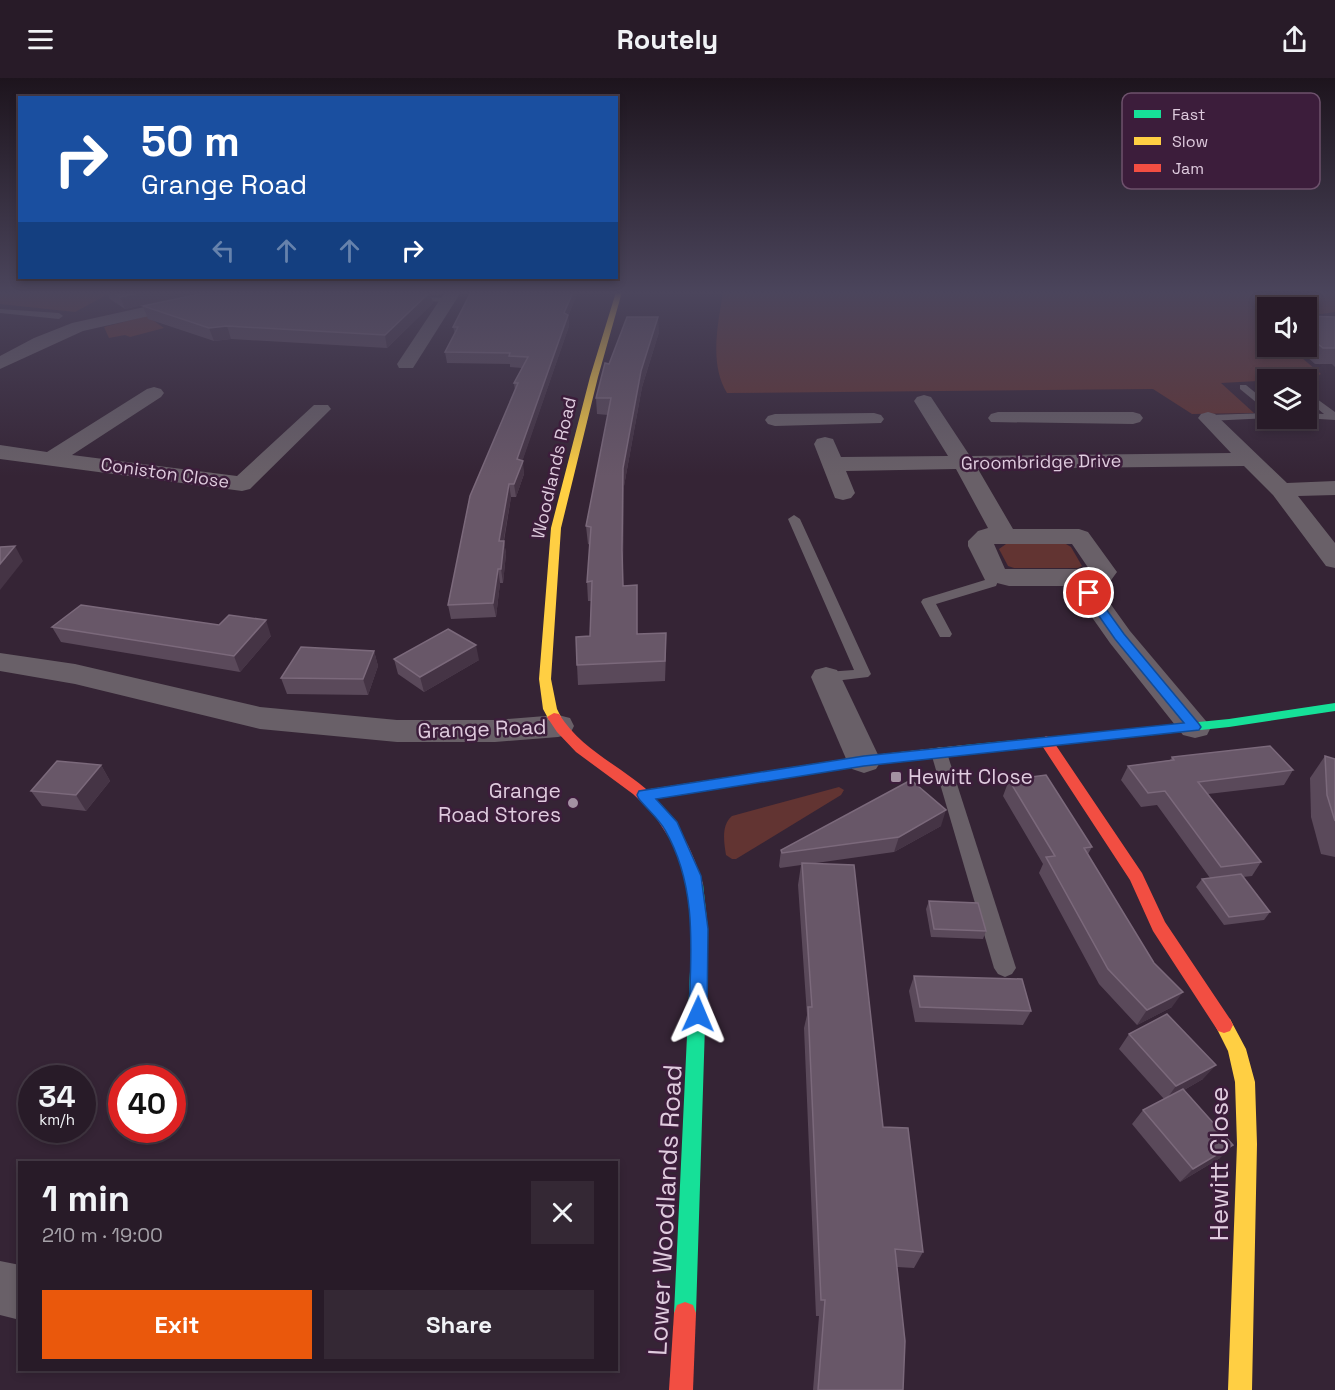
<!DOCTYPE html>
<meta charset="utf-8">
<style>
body{margin:0;font-family:"Space Grotesk",sans-serif;background:#342834;color:#f1f3f6;height:100vh;display:flex;flex-direction:column;font-size:22px;white-space:nowrap}
*{box-sizing:border-box;margin:0}
p{font-size:20px;color:#a5a1a8}
.icon{flex:none;width:33px;height:33px;fill:none;stroke:currentColor;stroke-width:2;stroke-linecap:round;stroke-linejoin:round}
.map{position:relative;flex:1;overflow:hidden}
.sheet{position:absolute;left:18px;top:1083px;width:600px;height:210px;display:flex;flex-direction:column;background:#281b28;border-radius:0px;box-shadow:0 3px 9px #0003,0 0 0 2px #443945}
.sheet>*{flex:none}
.hud{position:absolute;left:18px;top:18px;width:600px;height:183px;border-radius:0px;box-shadow:0 3px 9px #0003,0 0 0 2px #443945;background:#1a4fa0;color:#fff;overflow:hidden}
.buttons{position:absolute;left:1257px;top:219px;display:grid;gap:12px}
.buttons a{display:grid;place-items:center;width:60px;height:60px;border-radius:0px;background:#281b28;box-shadow:0 3px 9px #0003,0 0 0 2px #443945;font-size:30px}
.speed{position:absolute;left:18px;top:987px;display:flex;gap:12px;font-size:30px;font-weight:700;text-align:center}
.speed>*{display:grid;place-content:center;width:78px;height:78px;border-radius:50%;background:#281b28;box-shadow:0 3px 9px #0003,0 0 0 2px #443945;line-height:1}
.speed small{font-size:15px;font-weight:400}
.speed .limit{border:9px solid #d22;background:#fff;color:#111}
.pin{position:absolute;display:grid;place-items:center;width:51px;height:51px;color:#fff;margin:-26px;border:3px solid #fff;border-radius:50%;box-shadow:0 2px 6px #0007}
.me{position:absolute;width:66px;margin:-33px;rotate:1deg;stroke-linejoin:round;filter:drop-shadow(0 0 4px #0008)}
.turn{display:flex;align-items:center;gap:21px;height:126px;padding:0 24px;font-size:27px}
.turn .icon{width:78px;height:78px;stroke-width:2.5}
.turn b{display:block;font-size:42px;line-height:51px}
.lanes{display:flex;align-items:center;height:57px;padding:0 24px;background:#0003;justify-content:center;gap:30px;direction:ltr}
.lanes .off{opacity:.35}
.round{display:grid;place-items:center;flex:none;width:63px;height:63px;border-radius:0px;background:#342834}
.overview{display:flex;align-items:center;justify-content:space-between;height:102px;padding:0 24px}
h1{font-size:36px;font-weight:700;line-height:45px}
.button{display:flex;gap:12px;margin-top:auto;padding:12px 24px}
.button a{flex:1;height:69px;border-radius:0px;background:#ea580c;color:#fff;font-size:24px;font-weight:700;line-height:69px;text-align:center}
.button a+a{background:#342834;color:#f1f3f6}
header{display:flex;justify-content:space-between;align-items:center;height:78px;padding:0 24px;background:#281b28;font-size:27px;font-weight:700}
.map>svg:first-child{display:block}
.green{fill:#623432}
.lines{fill:none;stroke-linecap:round;stroke-linejoin:round}
.lane{fill:#696068;fill-rule:evenodd}
.street{fill:#696068;fill-rule:evenodd}
.fast{fill:#16e098;fill-rule:evenodd}
.slow{fill:#ffcf43;fill-rule:evenodd}
.jam{fill:#f24e42;fill-rule:evenodd}
.wall{fill:#5a495a}
.shaded-wall{fill:#453445}
.building{fill:#685768;stroke:#7b697b;stroke-width:1.5}
.route{fill:#1a73e8;stroke:#114b97;stroke-width:1.5}
.poi-dot{fill:#a491a3;stroke:#3c1d3b;stroke-width:2}
.labels{text-anchor:middle;stroke-width:5;stroke-linejoin:round;paint-order:stroke}
.far-street-label{font-size:18px;fill:#dfcbde;stroke:#3c1d3b}
.street-label{font-size:21px;fill:#dfcbde;stroke:#3c1d3b}
.poi-label{font-size:21px;fill:#dfcbde;stroke:#3c1d3b;text-anchor:start}
.near-street-label{font-size:26px;fill:#dfcbde;stroke:#3c1d3b}
.key{fill:#3c1d3b;stroke:#6d516c;stroke-width:1.5}
.key-label{font-size:16px;fill:#dfcbde}
</style>
<header><svg class="icon" aria-label="menu" viewBox="0 0 24 24"><path d="M4 6h16M4 12h16M4 18h16"/></svg>Routely<svg class="icon" aria-label="share" viewBox="0 0 24 24"><path d="M12 15V3M7 8l5-5 5 5M5 13v7h14v-7"/></svg></header>
<div class="map">
<svg width="1335" height="1312" viewBox="0 0 1335 1312">
<rect width="100%" height="100%" fill="#352435"/>
<g class="green">
<polygon points="0,214 112,214 75,234 0,226"/>
<path d="M723 214H1335V234L1307 238 1306 230H1268V268L1289 269 1321 296 1312 300 1221 305 1254 335 1192 336 1153 311 727 315C709 286 718 246 723 214Z"/>
<polygon points="147,238 164,250 130,259 125,257 109,260 104,249"/>
<polygon points="1006,466 1066,466 1071,469 1082,488 1078,490 1014,490 1008,488 999,471"/>
<path d="M839 709 844 712 841 717 736 781H732L726 777C724 764 721 747 732 738Z"/>
</g>
<g class="lines">
<g class="lane">
<polygon points="406,218 446,220 450,222 446,224 409,222 406,222"/>
<polygon points="0,231 59,235 63,238 59,241 0,235"/>
<polygon points="1240,307 1246,307 1268,325 1268,334 1240,311"/>
<polygon points="1306,313 1335,334 1335,342 1304,340 1306,340 1306,335 1324,336 1306,321"/>
<polygon points="1268,335 1268,340 1270,340 1208,343 1203,340 1208,337"/>
<polygon points="794,437 800,441 871,596 868,599 826,604 818,599 826,594 854,592 788,441"/>
<polygon points="994,492 1001,496 996,508 936,526 952,556 950,559 940,559 921,524 923,521 985,502 989,493"/>
<polygon points="939,669 945,671 947,675 1016,890 1012,896 1005,899 998,896 994,890 931,675 933,671"/>
</g>
<g class="street">
<polygon points="212,214 241,214 233,219 83,253 0,291 0,278 34,260 72,245"/>
<polygon points="445,214 461,214 413,290 399,290 397,286"/>
<polygon points="154,309 161,311 164,315 161,319 72,377 237,398 314,327 328,327 331,331 250,411 242,413 0,381 0,367 47,374 147,311"/>
<path d="M924 317 931 319 970 378 1231 375 1198 340 1201 336 1208 334 1215 336 1287 405 1335 403V417L1298 418 1335 465V490L1326 488 1273 417 1244 388 978 391 1013 451H1079L1088 454 1117 494 1109 505 1097 507 1130 553 1211 649 1207 657 1195 660 1183 657 1110 565 1070 508H1009L985 502 968 468V463L978 453 988 450 956 391 846 393 855 415 851 420 843 422 835 420 814 366 817 361 825 359 833 361 841 379 948 378 914 323 917 319ZM994 466H1072L1089 491H1005Z"/>
<polygon points="998,334 1133,334 1140,336 1143,340 1140,344 1133,346 991,344 988,340 991,336"/>
<polygon points="874,335 881,337 884,341 881,345 775,348 768,346 765,342 768,338 775,336"/>
<polygon points="0,575 75,586 260,629 397,642 495,642 558,637 570,640 574,648 570,656 558,659 495,664 397,664 260,651 75,606 0,593"/>
<polygon points="826,589 837,592 841,599 881,683 876,691 864,695 852,691 847,683 811,599 815,592"/>
<polygon points="0,1183 20,1187 20,1242 0,1237"/>
</g>
<g class="fast">
<polygon points="1335,625 1335,633 1229,649 965,677 958,672 965,667 1229,641"/>
<polygon points="695,800 701,801 703,806 708,851 696,1235 693,1243 685,1246 677,1243 674,1235 692,851 687,806 689,801"/>
</g>
<g class="slow">
<polygon points="616,214 622,214 598,299 561,450 551,601 557,631 561,639 554,643 549,642 543,631 539,601 551,450 590,299"/>
<polygon points="965,667 970,669 972,672 970,675 864,688 644,722 639,721 637,717 639,713 644,712 864,678"/>
<polygon points="1224,939 1230,941 1246,971 1255,1004 1257,1066 1252,1312 1228,1312 1237,1066 1235,1004 1228,973 1215,947 1218,941"/>
</g>
<g class="jam">
<path d="M554 635 559 636C577 665 605 680 632 700 669 726 690 763 703 806L701 811 695 812 689 811 673 766 653 735 633 716 576 674 557 654 547 639Z"/>
<polygon points="1046,658 1051,660 1142,795 1165,844 1230,941 1233,947 1230,953 1224,955 1218,953 1153,853 1130,802 1039,663"/>
<polygon points="685,1224 693,1227 696,1235 693,1312 669,1312 674,1235 677,1227"/>
</g>
</g>
<g class="wall">
<polygon points="107,214 202,214 125,231 110,221"/>
<polygon points="209,214 444,214 440,217 431,217 433,225 387,270 231,261 214,263 148,241 143,228"/>
<polygon points="471,214 578,214 568,238 569,248 522,383 524,396 516,419 511,419 504,463 506,476 503,505 500,505 496,539 451,541 448,527 515,313 514,305 522,290 510,289 510,286 447,285 445,274 455,256 453,249"/>
<polygon points="1306,238 1335,239 1335,289 1332,286 1315,286 1295,268 1306,268"/>
<polygon points="659,254 642,309 624,408 623,491 623,508 638,556 666,575 665,603 578,607 577,587 590,558 591,523 588,523 587,504 590,467 588,466 586,448 608,337 597,336 596,320"/>
<polygon points="52,549 271,558 240,594 61,564"/>
<polygon points="374,573 378,588 368,617 287,616 281,600"/>
<polygon points="394,581 479,582 424,614 398,596"/>
<polygon points="1325,678 1335,681 1335,779 1321,776 1311,739 1310,700"/>
<polygon points="1172,679 1293,692 1284,707 1208,716 1261,784 1252,798 1243,799 1270,834 1264,842 1224,847 1196,809 1202,801 1210,800 1157,727 1141,729 1121,702 1128,688 1170,682"/>
<polygon points="101,687 110,703 86,733 42,728 31,713"/>
<polygon points="1009,702 1092,769 1088,776 1172,929 1137,947 1099,906 1039,795 1043,786 1003,718"/>
<polygon points="941,748 894,774 816,785 883,1049 923,1174 914,1190 897,1189 903,1312 813,1312 819,1238 816,1238 804,950 807,937 798,807 801,787 780,790 779,788 781,772"/>
<polygon points="929,823 986,853 983,861 931,859 926,831"/>
<polygon points="914,898 1031,933 1023,947 915,944 909,913"/>
<polygon points="1129,956 1203,1001 1184,1012 1220,1080 1180,1104 1132,1046 1143,1032 1164,1021 1119,971"/>
</g>
<g class="shaded-wall">
<polygon points="143,214 202,214 125,231 120,219"/>
<polygon points="430,214 433,225 387,270 385,257"/>
<polygon points="573,214 578,214 568,238 569,248 519,393 517,381 564,235"/>
<polygon points="658,239 659,254 642,309 624,408 623,491 622,472 623,390 641,293"/>
<polygon points="227,248 231,261 214,263 209,250"/>
<polygon points="523,383 524,396 516,419 514,406"/>
<polygon points="509,406 511,419 501,477 499,463"/>
<polygon points="504,463 506,476 503,505 501,491"/>
<polygon points="15,468 23,483 0,512 0,486"/>
<polygon points="498,491 500,505 496,539 493,525"/>
<polygon points="266,542 271,558 240,594 234,578"/>
<polygon points="476,567 479,582 424,614 420,599"/>
<polygon points="374,573 378,588 368,617 363,601"/>
<polygon points="101,687 110,703 86,733 76,717"/>
<polygon points="946,732 941,748 894,774 899,759"/>
<polygon points="1183,914 1172,929 1137,947 1147,932"/>
<polygon points="1216,987 1203,1001 1165,1023 1176,1008"/>
<polygon points="1233,1067 1220,1080 1180,1104 1193,1091"/>
</g>
<g class="building">
<polygon points="113,214 143,214 120,219"/>
<polygon points="209,214 430,214 385,257 227,248 209,250 143,228"/>
<polygon points="471,214 573,214 564,235 568,237 517,381 523,383 514,406 509,406 499,463 504,463 501,491 498,491 493,525 448,527 470,418 518,305 514,305 528,279 509,278 510,275 445,274 458,249 453,249"/>
<polygon points="1306,238 1335,239 1335,270 1323,270 1306,256"/>
<polygon points="627,239 658,239 641,293 623,390 622,472 623,508 637,507 637,556 666,555 665,583 577,587 576,559 590,558 592,503 587,504 591,449 586,448 611,320 596,320 605,285 609,286"/>
<polygon points="15,468 0,486 0,469"/>
<polygon points="81,527 219,547 229,537 266,542 234,578 52,549"/>
<polygon points="448,551 476,567 420,599 394,581"/>
<polygon points="301,569 374,573 363,601 281,600"/>
<polygon points="1270,668 1293,692 1198,704 1261,784 1221,789 1165,713 1148,715 1128,688 1174,682 1172,679"/>
<polygon points="1325,678 1335,681 1335,743 1327,717"/>
<polygon points="57,683 101,687 76,717 31,713"/>
<polygon points="1046,697 1092,769 1084,770 1154,885 1183,914 1147,932 1108,891 1046,779 1055,778 1009,702"/>
<polygon points="911,702 946,732 899,759 782,775 781,772"/>
<polygon points="802,785 854,787 883,1049 908,1050 923,1174 895,1171 905,1263 903,1312 818,1312 825,1222 821,1222 808,929 812,929"/>
<polygon points="1241,796 1270,834 1229,839 1202,801"/>
<polygon points="929,823 978,825 986,853 934,851"/>
<polygon points="914,898 1022,901 1031,933 920,929"/>
<polygon points="1167,936 1216,987 1176,1008 1129,956"/>
<polygon points="1183,1011 1233,1067 1193,1091 1143,1032"/>
</g>
<linearGradient id="sky" x2="0" y2="1"><stop stop-color="#1d141d"/><stop offset="0.54" stop-color="#4b455c"/><stop offset="1" stop-color="#4b455c" stop-opacity="0"/></linearGradient>
<rect width="1335" height="398" fill="url(#sky)"/>
<path class="route" d="M1089 512 1093 513 1124 556 1199 646 1201 649 1199 652 864 688 656 721 677 744 701 798 708 851 707 936 705 942 698 945 692 942 689 936C691 874 698 809 665 752 659 741 647 731 639 721L637 717 639 713 864 678 1184 645 1115 561 1083 515Z"/>
<g class="poi-dot">
<rect x="890" y="693" width="12" height="12" rx="3"/>
<circle cx="573" cy="725" r="6"/>
</g>
<g class="labels">
<g class="far-street-label">
<text transform="translate(1041 384) rotate(-1)" y="6">Groombridge Drive</text>
<text transform="translate(554 390) rotate(-77)" y="6">Woodlands Road</text>
<text transform="translate(165 395) rotate(8)" y="6">Coniston Close</text>
</g>
<g class="street-label">
<text transform="translate(482 651) rotate(-2)" y="7">Grange Road</text>
</g>
<g class="poi-label">
<text x="908" y="706">Hewitt Close</text>
<text x="561" y="720" text-anchor="end">Grange<tspan x="561" dy="24">Road Stores</tspan></text>
</g>
<g class="near-street-label">
<text transform="translate(1219 1086) rotate(-90)" y="9">Hewitt Close</text>
<text transform="translate(665 1132) rotate(-87)" y="9">Lower Woodlands Road</text>
</g>
</g>
<rect x="1122" y="15" width="198" height="96" rx="9" class="key"/>
<rect x="1134" y="32" width="27" height="8" fill="#16e098"/>
<rect x="1134" y="59" width="27" height="8" fill="#ffcf43"/>
<rect x="1134" y="86" width="27" height="8" fill="#f24e42"/>
<g class="key-label">
<text x="1172" y="42">Fast</text>
<text x="1172" y="69">Slow</text>
<text x="1172" y="96">Jam</text>
</g>
</svg>
<div class="buttons">
<a><svg class="icon" aria-label="sound" viewBox="0 0 24 24"><path d="M4 9h4l5-4v14l-5-4H4zM17 9q2 3 0 6"/></svg></a>
<a><svg class="icon" aria-label="layers" viewBox="0 0 24 24"><path d="M12 4l9 5-9 5-9-5zM3 14l9 5 9-5"/></svg></a>
</div>
<div class="speed"><div>34<small>km/h</small></div><div class="limit">40</div></div>
<div class="pin" style="left:1089px;top:515px;background:#d93025"><svg class="icon" aria-label="arrive" viewBox="0 0 24 24"><path d="M6 21V4h12l-3 4 3 4H6"/></svg></div>
<svg class="me" style="left:698px;top:936px" viewBox="-20 -20 40 40"><path d="M0-17L14 15 0 8-14 15z" fill="#1a73e8" stroke="#fff" stroke-width="4"/></svg>
<div class="hud">
<div class="turn"><svg class="icon" aria-label="right" viewBox="0 0 24 24"><path d="M7 20v-9h11M14 6l5 5-5 5"/></svg><div><b>50 m</b>Grange Road</div></div>
<div class="lanes"><svg class="icon off" aria-label="left" viewBox="0 0 24 24"><path d="M17 20v-9H6M10 6l-5 5 5 5"/></svg><svg class="icon off" aria-label="ahead" viewBox="0 0 24 24"><path d="M12 20V5M6 11l6-6 6 6"/></svg><svg class="icon off" aria-label="ahead" viewBox="0 0 24 24"><path d="M12 20V5M6 11l6-6 6 6"/></svg><svg class="icon" aria-label="right" viewBox="0 0 24 24"><path d="M7 20v-9h11M14 6l5 5-5 5"/></svg></div>
</div>
<section class="sheet">
<div class="overview"><div><h1>1 min</h1><p>210 m · 19:00</p></div><a class="round"><svg class="icon" aria-label="close" viewBox="0 0 24 24"><path d="M6 6l12 12M18 6L6 18"/></svg></a></div>
<div class="button"><a>Exit</a><a>Share</a></div>
</section>
</div>
